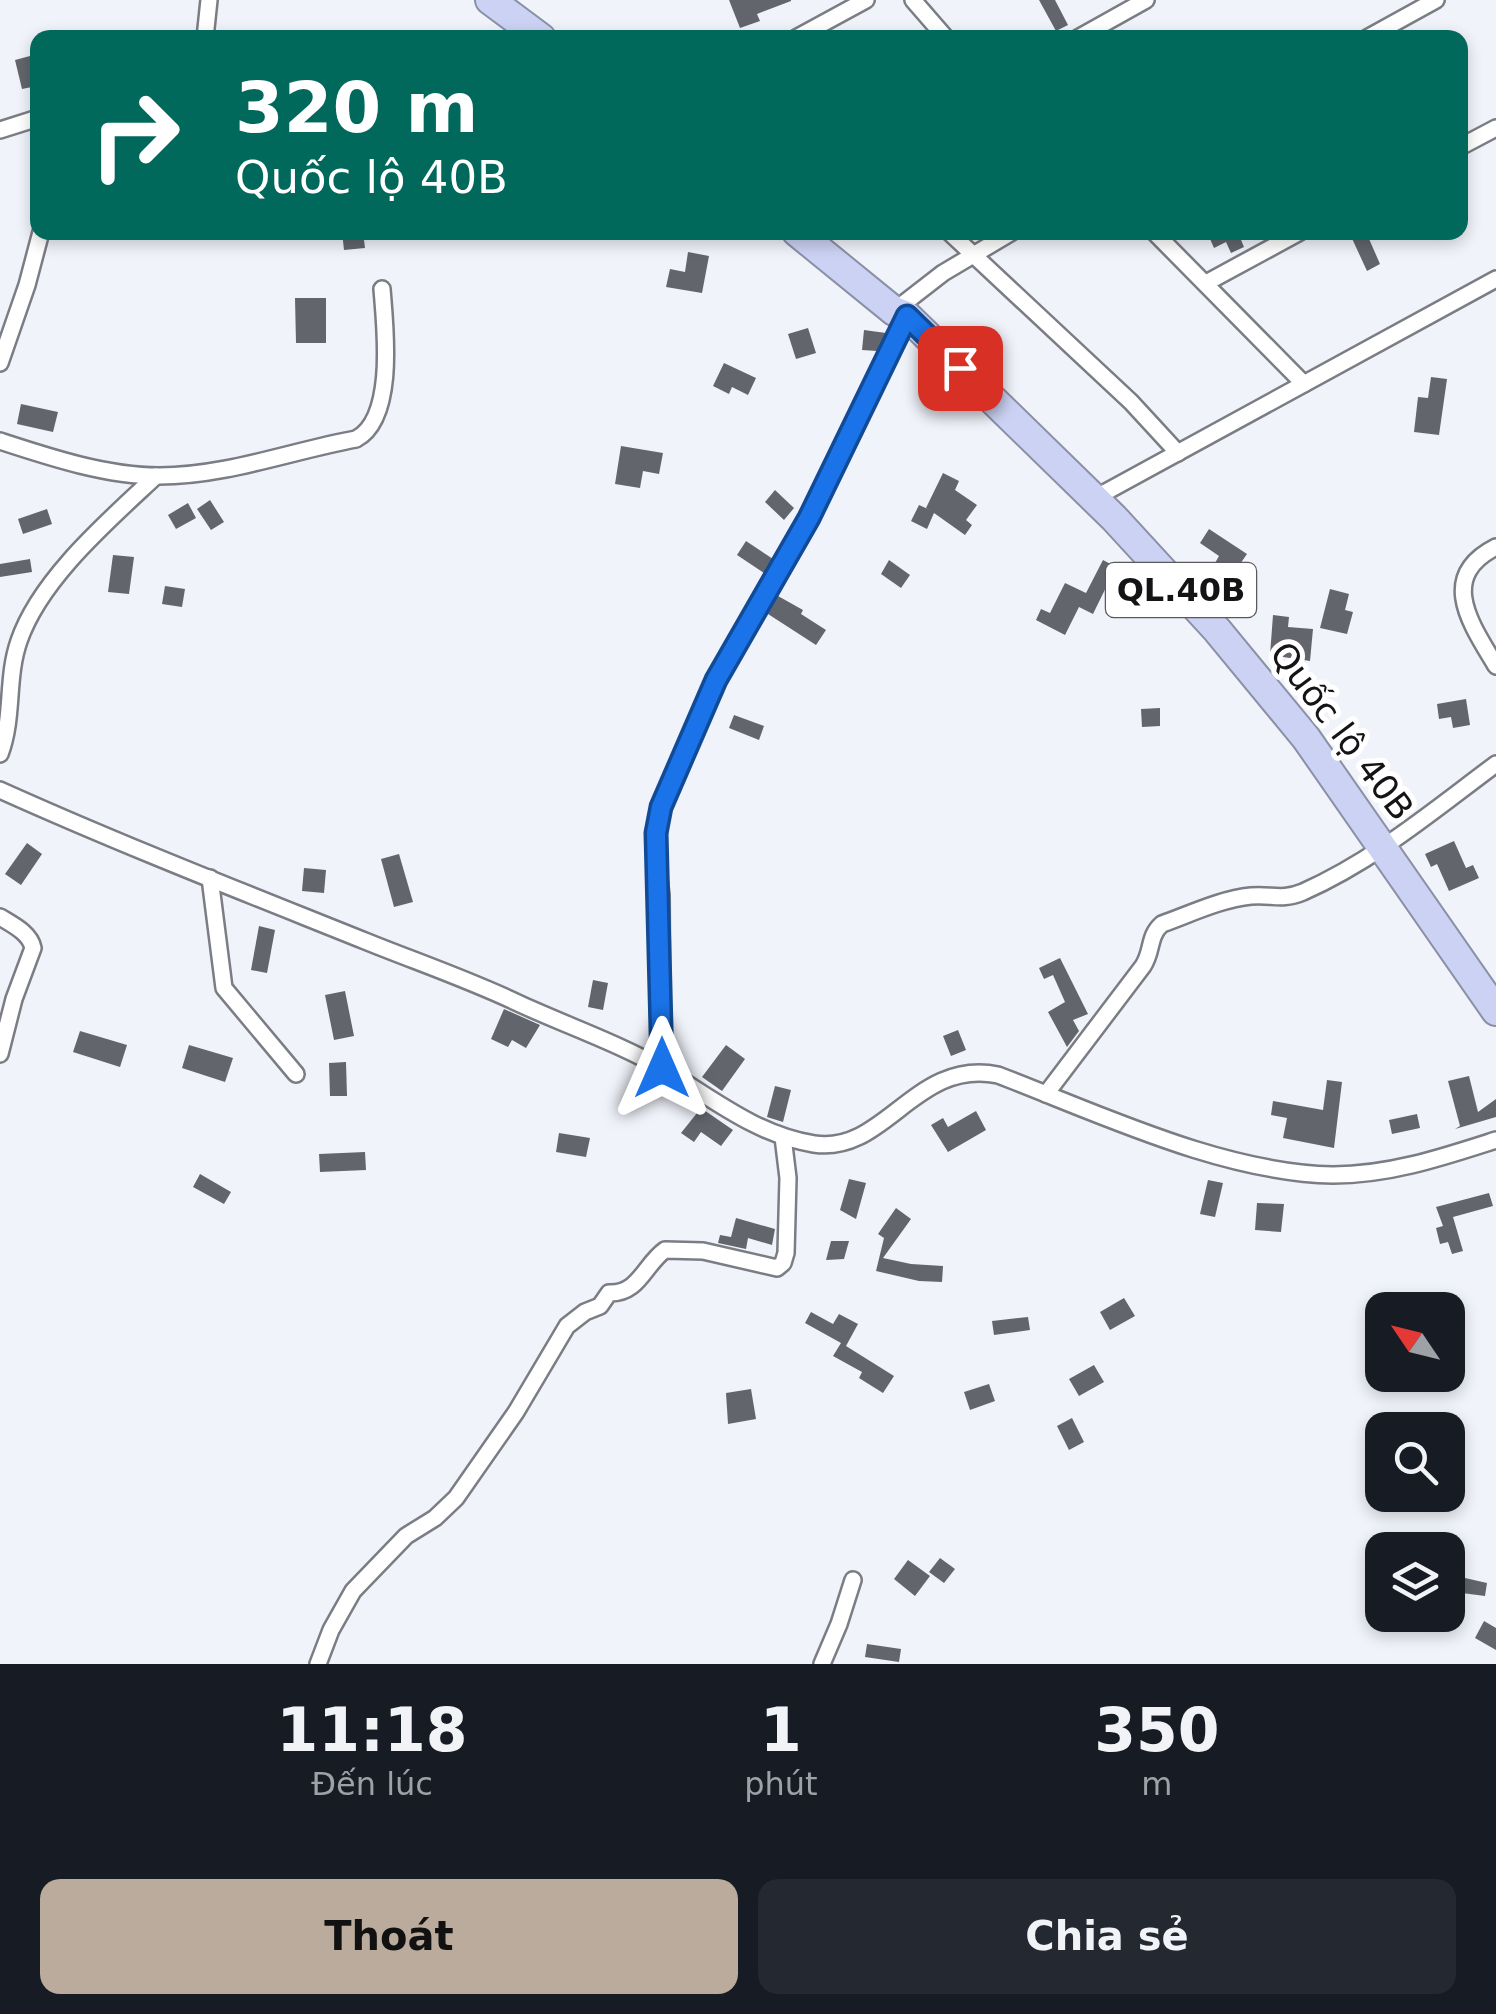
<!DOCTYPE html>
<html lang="vi">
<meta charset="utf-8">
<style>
body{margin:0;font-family:"DejaVu Sans",sans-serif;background:#242831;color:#f1f3f6;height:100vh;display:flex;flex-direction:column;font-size:38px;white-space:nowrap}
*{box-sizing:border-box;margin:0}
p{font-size:32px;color:#9ea1a6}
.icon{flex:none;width:55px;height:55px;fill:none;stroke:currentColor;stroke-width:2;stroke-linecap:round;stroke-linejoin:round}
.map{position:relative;height:1664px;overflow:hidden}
.drawer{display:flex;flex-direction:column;background:#171b24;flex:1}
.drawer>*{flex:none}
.guide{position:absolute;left:30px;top:30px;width:1438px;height:210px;border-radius:20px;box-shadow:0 5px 15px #0003;background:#00695c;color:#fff;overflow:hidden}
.needle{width:65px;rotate:305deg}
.fabs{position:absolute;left:1365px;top:1292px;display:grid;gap:20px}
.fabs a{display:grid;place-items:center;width:100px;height:100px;border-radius:20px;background:#171b24;box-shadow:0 5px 15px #0003;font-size:50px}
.pin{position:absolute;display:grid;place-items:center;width:85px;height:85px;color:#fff;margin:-42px;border-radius:20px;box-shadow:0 5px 15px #0006}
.me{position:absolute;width:110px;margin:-55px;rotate:0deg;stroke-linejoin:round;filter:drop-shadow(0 0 8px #0008)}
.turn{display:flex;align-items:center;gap:35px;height:210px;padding:0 40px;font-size:45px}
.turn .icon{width:130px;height:130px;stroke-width:2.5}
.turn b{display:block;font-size:70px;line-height:85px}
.eta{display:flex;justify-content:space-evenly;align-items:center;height:170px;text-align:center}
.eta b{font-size:60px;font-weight:700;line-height:70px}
.action{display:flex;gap:20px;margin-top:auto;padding:20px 40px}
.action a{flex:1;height:115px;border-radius:20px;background:#bbab9c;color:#111;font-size:40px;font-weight:700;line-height:115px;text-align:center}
.action a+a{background:#242831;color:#f1f3f6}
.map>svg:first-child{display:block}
.building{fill:#63656c}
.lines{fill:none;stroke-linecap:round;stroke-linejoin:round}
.street-casing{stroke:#7b7d84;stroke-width:20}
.highway-casing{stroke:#8b90a6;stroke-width:32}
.street{stroke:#fff;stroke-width:15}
.highway{stroke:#cbd2f3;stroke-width:28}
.route-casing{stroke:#114b97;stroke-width:25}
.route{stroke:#1a73e8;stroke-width:18}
.labels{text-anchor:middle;stroke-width:10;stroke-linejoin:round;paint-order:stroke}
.shield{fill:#fff;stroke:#5a5a5d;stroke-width:2.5}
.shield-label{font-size:32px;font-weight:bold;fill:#141417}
.street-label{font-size:35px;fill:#141417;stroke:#fff}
</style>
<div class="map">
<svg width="1496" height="1664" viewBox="0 0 1496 1664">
<rect width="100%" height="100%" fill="#f1f3fb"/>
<g class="building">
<polygon points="729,0 791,0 791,1 757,14 760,21 740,28"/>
<polygon points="1039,0 1055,0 1068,25 1056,31"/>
<polygon points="30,56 37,86 22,89 15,60"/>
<polygon points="342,232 363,232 365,248 344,250"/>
<polygon points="1207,232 1244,232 1239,235 1244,247 1231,253 1226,242 1214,248"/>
<polygon points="1349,232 1366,232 1380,264 1367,271"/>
<polygon points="688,252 709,256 702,293 666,287 670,269 685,272"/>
<polygon points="295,298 326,298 326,343 296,343"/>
<polygon points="808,328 816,353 796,359 788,334"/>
<polygon points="864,330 886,333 877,351 862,350"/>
<polygon points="724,363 756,378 748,395 732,387 729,394 713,386"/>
<polygon points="1431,377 1447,379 1439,435 1414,432 1418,397 1428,398"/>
<polygon points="21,404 58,412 53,432 17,424"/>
<polygon points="621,446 663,453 659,474 643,471 640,488 615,484"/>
<polygon points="943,473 959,481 955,490 977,505 966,520 972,525 965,535 934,513 927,529 911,521 919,505 930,510 926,508"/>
<polygon points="775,490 794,508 784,520 765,502"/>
<polygon points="210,500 224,522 211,530 197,509"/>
<polygon points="188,503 196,518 176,529 168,515"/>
<polygon points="47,509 52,524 23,534 18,519"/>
<polygon points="1209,529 1247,554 1226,584 1214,575 1220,567 1215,563 1219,556 1200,543"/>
<polygon points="746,541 773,559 764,573 737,555"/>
<polygon points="113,555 134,557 129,594 108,592"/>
<polygon points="30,559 32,572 0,577 0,564"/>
<polygon points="889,560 910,575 901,588 881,574"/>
<polygon points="1103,560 1116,567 1093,614 1079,607 1065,635 1036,620 1041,609 1050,613 1065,583 1086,593"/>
<polygon points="165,586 185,589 182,607 162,604"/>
<polygon points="1330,589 1349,594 1345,610 1353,612 1347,634 1320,628"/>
<polygon points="778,596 803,610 801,614 826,630 816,645 768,614"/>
<polygon points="1273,615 1289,617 1288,627 1313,629 1310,661 1270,655"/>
<polygon points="1466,699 1470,725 1453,728 1451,717 1439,719 1437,704"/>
<polygon points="1160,708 1160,726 1142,727 1141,709"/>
<polygon points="734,715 764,726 759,740 729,728"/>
<polygon points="1454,841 1466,868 1473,865 1479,878 1449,891 1437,864 1431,867 1425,854"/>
<polygon points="27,843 42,854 21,885 5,874"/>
<polygon points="399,854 413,902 394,907 381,859"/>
<polygon points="304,868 326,870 324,893 302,891"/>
<polygon points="259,926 275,930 267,973 251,970"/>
<polygon points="1060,958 1088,1014 1073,1020 1079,1031 1067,1047 1048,1012 1065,1002 1053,975 1044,979 1039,968"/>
<polygon points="593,980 608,983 603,1010 588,1007"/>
<polygon points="345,991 354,1036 334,1040 325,995"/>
<polygon points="504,1009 540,1025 526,1048 512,1040 508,1047 491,1039"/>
<polygon points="958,1030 966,1050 951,1056 943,1036"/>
<polygon points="80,1031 127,1045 120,1067 73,1052"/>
<polygon points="189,1045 233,1058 225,1082 182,1068"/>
<polygon points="726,1045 745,1059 722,1091 702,1077"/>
<polygon points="346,1062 347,1096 330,1096 329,1063"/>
<polygon points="1469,1076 1478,1112 1496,1099 1496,1117 1455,1129 1460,1126 1448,1081"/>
<polygon points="1327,1080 1342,1082 1334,1148 1283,1138 1287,1118 1271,1115 1273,1101 1323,1110"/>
<polygon points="775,1086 791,1090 783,1122 767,1117"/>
<polygon points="701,1108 733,1130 721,1146 701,1132 694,1142 681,1133"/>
<polygon points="976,1111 986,1130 948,1152 931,1125 943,1118 948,1127"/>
<polygon points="1417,1114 1420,1128 1392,1134 1389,1120"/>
<polygon points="559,1133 590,1138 586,1157 556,1152"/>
<polygon points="365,1152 366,1170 320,1172 319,1154"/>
<polygon points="200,1174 231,1192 224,1204 193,1187"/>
<polygon points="849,1179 866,1183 856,1219 840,1210"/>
<polygon points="1208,1180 1223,1183 1215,1217 1200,1214"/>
<polygon points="1489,1193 1493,1206 1453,1217 1463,1251 1452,1254 1448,1242 1440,1244 1436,1228 1443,1226 1436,1207"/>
<polygon points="1257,1203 1284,1204 1281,1232 1255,1230"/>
<polygon points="896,1208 911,1219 883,1258 911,1264 943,1266 942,1282 919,1281 876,1271 884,1238 878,1234"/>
<polygon points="736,1218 775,1229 772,1245 748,1238 746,1249 718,1243 720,1235 731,1237"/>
<polygon points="831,1241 849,1241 844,1259 826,1260"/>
<polygon points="1124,1298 1135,1316 1110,1330 1100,1312"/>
<polygon points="811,1312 833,1324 839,1314 858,1324 846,1346 894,1376 883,1393 859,1378 862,1372 833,1356 841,1343 805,1323"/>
<polygon points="1028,1317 1030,1330 994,1335 992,1321"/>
<polygon points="1094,1365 1104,1382 1079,1396 1069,1379"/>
<polygon points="989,1384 995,1401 970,1410 964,1392"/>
<polygon points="751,1389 756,1419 728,1424 726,1393"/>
<polygon points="1072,1418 1084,1442 1069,1450 1057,1426"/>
<polygon points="940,1558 955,1569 944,1583 929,1572"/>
<polygon points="908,1560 930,1576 915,1596 894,1579"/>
<polygon points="1465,1578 1487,1583 1485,1596 1462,1593"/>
<polygon points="1484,1621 1496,1628 1496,1650 1475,1638"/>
<polygon points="867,1644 901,1649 899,1662 865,1657"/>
</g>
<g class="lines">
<g class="street-casing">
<g id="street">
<polyline points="913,0 946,38"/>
<polyline points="205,38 209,0"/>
<polyline points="796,38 866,0"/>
<polyline points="1078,38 1146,0"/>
<polyline points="1367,38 1436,0"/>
<polyline points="0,130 38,118"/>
<polyline points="1460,147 1496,128"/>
<polyline points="949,232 1131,402 1178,453"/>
<polyline points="1154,232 1304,384"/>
<polyline points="1206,283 1300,232"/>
<polyline points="894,311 943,273 1012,232"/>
<polyline points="0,363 27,285 41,232"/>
<path d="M0 441C49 457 106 476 159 476 226 476 291 451 356 439 396 418 385 327 382 289"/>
<polyline points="1093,499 1496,279"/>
<path d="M1496 547C1437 577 1471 624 1496 666"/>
<path d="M0 754C14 717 6 678 19 641 40 579 109 520 156 476"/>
<path d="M0 790C120 844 243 892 365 941 417 962 470 980 520 1004 568 1026 620 1044 665 1070 713 1099 757 1135 814 1144 885 1155 915 1058 998 1075 1100 1114 1223 1173 1333 1175 1390 1175 1443 1157 1496 1140"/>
<polyline points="210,878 224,988 296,1074"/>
<path d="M0 917C13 925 30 933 33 948L14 999 0 1054"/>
<polyline points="662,1068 661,895 656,855 661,807 716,680 809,518 907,316"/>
<path d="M1046 1094 1143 966C1153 951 1148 936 1162 924 1190 914 1221 899 1251 896 1272 894 1281 901 1303 892 1375 860 1434 810 1496 764"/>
<path d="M318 1664 331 1630 353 1591 406 1536 435 1518 456 1498 516 1412 567 1326 585 1312 600 1306 609 1293C639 1294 644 1265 665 1250L703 1251 777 1268 783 1263 786 1253 788 1178 783 1137"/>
<polyline points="822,1664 839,1624 853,1580"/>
</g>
</g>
<g class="highway-casing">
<g id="highway">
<polyline points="490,0 541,38"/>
<polyline points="797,232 894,311 907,316 1114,518 1217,630 1306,738 1496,1011"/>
</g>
</g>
<use href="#street" class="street"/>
<use href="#highway" class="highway"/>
</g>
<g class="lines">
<g class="route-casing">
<polyline id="route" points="662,1068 656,833 661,807 716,680 809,518 907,316 960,368"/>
</g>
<use href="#route" class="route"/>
</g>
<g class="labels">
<rect class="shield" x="1106" y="563" width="150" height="54" rx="8"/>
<g class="shield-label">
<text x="1181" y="601">QL.40B</text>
</g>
<g class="street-label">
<text transform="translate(1342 731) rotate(53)" y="12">Quốc lộ 40B</text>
</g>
</g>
</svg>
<div class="fabs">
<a><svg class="needle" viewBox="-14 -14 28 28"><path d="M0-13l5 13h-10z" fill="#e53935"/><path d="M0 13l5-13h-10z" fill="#9ea1a6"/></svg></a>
<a><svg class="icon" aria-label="search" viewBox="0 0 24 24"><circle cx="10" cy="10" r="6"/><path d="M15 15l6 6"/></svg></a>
<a><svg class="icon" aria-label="layers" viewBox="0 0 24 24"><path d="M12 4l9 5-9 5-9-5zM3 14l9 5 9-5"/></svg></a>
</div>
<div class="pin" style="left:960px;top:368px;background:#d93025"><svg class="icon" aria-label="arrive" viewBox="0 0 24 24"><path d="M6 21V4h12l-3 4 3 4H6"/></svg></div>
<svg class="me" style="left:662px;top:1068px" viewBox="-20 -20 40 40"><path d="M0-17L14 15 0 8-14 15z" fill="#1a73e8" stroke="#fff" stroke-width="4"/></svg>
<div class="guide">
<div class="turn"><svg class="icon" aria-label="right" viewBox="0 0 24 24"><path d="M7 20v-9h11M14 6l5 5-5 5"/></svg><div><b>320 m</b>Quốc lộ 40B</div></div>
</div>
</div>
<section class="drawer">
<div class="eta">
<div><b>11:18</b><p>Đến lúc</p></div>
<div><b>1</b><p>phút</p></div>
<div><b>350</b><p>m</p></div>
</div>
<div class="action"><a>Thoát</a><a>Chia sẻ</a></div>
</section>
